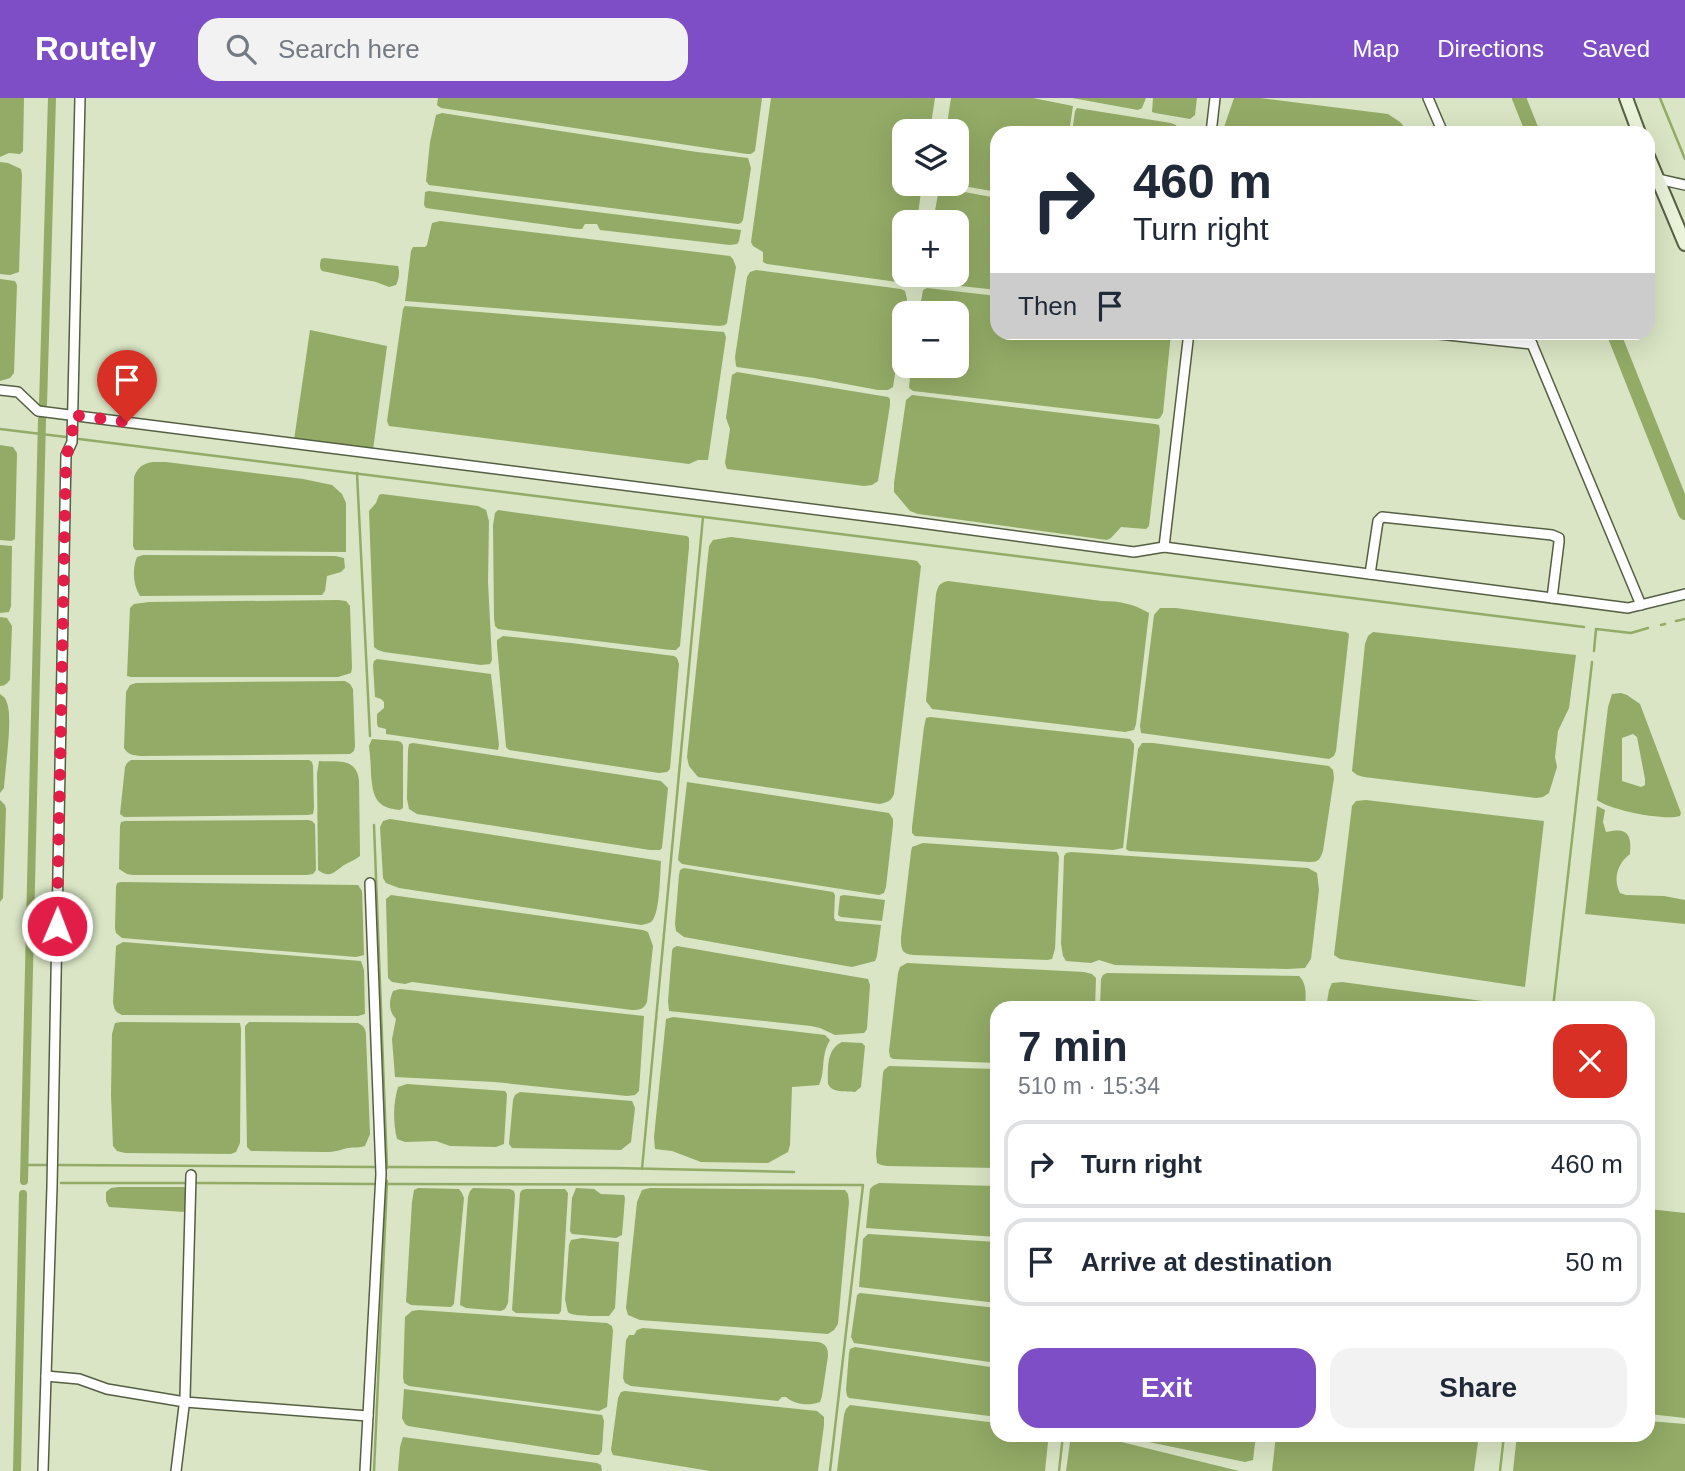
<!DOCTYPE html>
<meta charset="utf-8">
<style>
body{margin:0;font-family:Arial,sans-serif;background:#f2f2f3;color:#1f2937;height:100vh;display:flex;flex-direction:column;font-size:26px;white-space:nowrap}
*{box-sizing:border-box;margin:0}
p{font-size:23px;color:#747a83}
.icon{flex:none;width:38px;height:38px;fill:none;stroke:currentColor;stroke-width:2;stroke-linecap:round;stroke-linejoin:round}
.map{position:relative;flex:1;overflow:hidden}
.drawer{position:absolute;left:990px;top:903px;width:665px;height:441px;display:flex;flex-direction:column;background:#fff;border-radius:21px;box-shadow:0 7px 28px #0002}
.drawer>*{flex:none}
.banner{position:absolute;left:990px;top:28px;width:665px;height:214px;border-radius:21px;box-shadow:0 7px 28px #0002;background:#fff;color:#1f2937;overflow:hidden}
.buttons{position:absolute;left:892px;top:21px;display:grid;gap:14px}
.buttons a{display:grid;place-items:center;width:77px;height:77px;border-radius:14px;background:#fff;box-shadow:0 7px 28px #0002;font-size:35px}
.pin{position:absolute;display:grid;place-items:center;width:60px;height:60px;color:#fff;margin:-72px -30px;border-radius:50% 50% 50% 0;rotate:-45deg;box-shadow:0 0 7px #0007}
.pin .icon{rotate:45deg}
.me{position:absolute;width:77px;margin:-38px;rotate:1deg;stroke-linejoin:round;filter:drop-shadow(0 0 5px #0008)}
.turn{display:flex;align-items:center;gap:24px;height:147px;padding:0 28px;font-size:32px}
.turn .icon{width:91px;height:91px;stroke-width:2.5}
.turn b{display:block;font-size:49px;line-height:60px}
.then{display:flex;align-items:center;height:66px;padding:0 28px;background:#0003;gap:14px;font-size:26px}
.round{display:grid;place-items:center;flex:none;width:74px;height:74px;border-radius:21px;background:#f2f2f3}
.headline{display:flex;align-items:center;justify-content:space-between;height:119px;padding:0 28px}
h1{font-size:42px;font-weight:700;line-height:52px}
.primary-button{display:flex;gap:14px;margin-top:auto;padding:14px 28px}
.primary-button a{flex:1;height:80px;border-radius:21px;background:#7e4ec6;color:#fff;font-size:28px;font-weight:700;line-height:80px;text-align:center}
.primary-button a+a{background:#f2f2f3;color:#1f2937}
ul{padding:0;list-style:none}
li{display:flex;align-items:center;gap:21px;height:88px;margin:0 14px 10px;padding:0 14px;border:4px solid #e0e1e3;border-radius:21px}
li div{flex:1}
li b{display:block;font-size:26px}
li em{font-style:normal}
header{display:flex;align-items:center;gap:42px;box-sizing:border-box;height:98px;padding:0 35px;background:#7e4ec6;color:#fff}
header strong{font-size:33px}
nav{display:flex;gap:38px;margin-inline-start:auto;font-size:24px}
.search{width:490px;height:63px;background:#f2f2f3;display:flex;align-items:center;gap:18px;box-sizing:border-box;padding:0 24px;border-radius:21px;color:#747a83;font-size:26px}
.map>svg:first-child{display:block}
.water{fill:#93ab66;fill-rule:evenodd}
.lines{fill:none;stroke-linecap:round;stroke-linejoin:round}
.stream{stroke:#93ab66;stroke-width:2.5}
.canal{stroke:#93ab66;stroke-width:8}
.river{stroke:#93ab66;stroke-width:14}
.minor-casing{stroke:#555f43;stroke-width:12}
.secondary-casing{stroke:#555f43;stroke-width:16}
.minor{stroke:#fff;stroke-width:9}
.secondary{stroke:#ebf3db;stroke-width:12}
.route{stroke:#e11d48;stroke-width:12;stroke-dasharray:0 21.6}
</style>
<header>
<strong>Routely</strong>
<div class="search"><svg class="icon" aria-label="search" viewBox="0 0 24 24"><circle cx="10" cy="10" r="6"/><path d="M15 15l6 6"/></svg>Search here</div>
<nav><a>Map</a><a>Directions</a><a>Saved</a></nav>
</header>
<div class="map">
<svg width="1685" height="1373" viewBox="0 0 1685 1373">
<rect width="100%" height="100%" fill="#d9e5c4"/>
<g class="water">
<polygon points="0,0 24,0 23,53 20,56 9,55 0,59"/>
<polygon points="438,0 762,0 755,53 751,56 747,56 441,10 437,7"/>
<polygon points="771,0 935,0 930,33 905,33 905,86 922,86 917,124 905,124 905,177 909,177 908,183 901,185 890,183 767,166 763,164 763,154 753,148 751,144"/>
<polygon points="951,0 1033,0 1073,8 1069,35 998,35 997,94 952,86 957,86 957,33 946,33"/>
<polygon points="1072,0 1146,0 1142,10 1138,12"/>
<polygon points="1153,0 1197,0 1195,17 1190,21 1155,15 1152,14"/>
<polygon points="1234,0 1260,0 1388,16 1400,24 1410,35 1222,35"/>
<polygon points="1077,10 1171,25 1176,27 1179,35 1072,35 1075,13"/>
<polygon points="442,15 697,54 748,60 751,70 743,122 741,125 738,126 429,87 426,83 430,44 436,17"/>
<polygon points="0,64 8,65 21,71 22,77 19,174 10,177 0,176"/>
<polygon points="948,91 997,100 997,192 924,184 925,177 957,177 957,124 933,124 938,96 940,93"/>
<polygon points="429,93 741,132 739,143 737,146 730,147 600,132 597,126 585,126 582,131 577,131 426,110 424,107 425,94"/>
<polygon points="440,123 730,158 733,161 736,169 727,225 725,227 720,228 405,203 411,153 413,149 425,149 427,147 432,125"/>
<path d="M324 160 398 168C400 174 399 181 396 187L389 189 376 184 322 173C319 169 320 166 321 161Z"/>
<polygon points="756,172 901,191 905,193 907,201 893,289 888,292 878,292 814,280 737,269 736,268 735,259 747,179 750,174"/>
<polygon points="0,181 15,183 17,187 14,275 10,280 0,283"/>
<polygon points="927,190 997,198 998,234 1171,235 1163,315 1160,320 1157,321 913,293 909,290 911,268 957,268 957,215 919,215 923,192"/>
<polygon points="405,208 724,234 726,239 708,362 698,362 689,366 389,328 387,323 403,211"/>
<polygon points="310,232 387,248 373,352 294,342"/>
<polygon points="737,274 888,299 890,301 890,307 878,383 872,387 864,388 727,371 725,365 730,331 726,320 732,277"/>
<polygon points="912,297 1155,326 1159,327 1160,333 1149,428 1146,431 1121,429 1111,440 1107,442 918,416 910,413 894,394 894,385 906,302"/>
<polygon points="0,347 13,349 17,355 15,441 11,443 0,442"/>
<path d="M153 364H166L303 381 332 387 342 396 346 405V454L135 452 133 448 134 379C138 369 142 366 153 364Z"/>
<polygon points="382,396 478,408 486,412 489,423 488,484 492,562 490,566 481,567 384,554 378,552 374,549 369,413 376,405 379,397"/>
<polygon points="498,412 687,438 689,440 689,449 680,548 676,552 671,552 498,531 495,528 494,520 493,427 495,415"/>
<path d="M731 439 912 462 917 463 921 468 894 696C891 703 888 704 880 706L698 679 689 668 687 659 709 448 713 442Z"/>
<polygon points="0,447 12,448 11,508 9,514 0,515"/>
<path d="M143 457 335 458 344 460 345 470 341 474 327 478 325 493 322 497 140 498C133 487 132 471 137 459Z"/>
<path d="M948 483 1102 503C1120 503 1134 506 1149 515L1136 626 1134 632 1125 634 932 611 926 603 936 496C938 488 939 485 948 483Z"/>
<polygon points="338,502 346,503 350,508 352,570 351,575 338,579 131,579 127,578 130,510 134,506 149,504"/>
<polygon points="1160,510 1176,510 1346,534 1349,536 1336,653 1334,658 1329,661 1141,635 1140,628 1154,517"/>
<path d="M0 519 7 520 12 528 10 582C7 585 5 588 0 588Z"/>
<polygon points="1373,534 1576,557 1569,610 1558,633 1555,659 1557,669 1549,695 1543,699 1536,700 1364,679 1357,677 1352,673 1365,546 1368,538"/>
<polygon points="503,538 571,545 674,558 677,560 679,566 670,671 667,674 659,675 509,652 506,649 497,547 497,542"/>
<polygon points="377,561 491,576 499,647 498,652 386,636 386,631 378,629 377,625 377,616 384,610 384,604 381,601 375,599 373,567 374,563"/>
<path d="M345 583 350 586 353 591 355 648 354 653 350 656 141 658C133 657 128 657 124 650L126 594 130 587 136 585Z"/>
<path d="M1621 595 1627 597 1640 606 1681 715 1680 718C1664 723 1610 712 1597 702L1608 609 1612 596ZM1633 636 1637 639 1645 681V687L1641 689 1622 683V640Z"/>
<path d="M0 596C5 600 5 599 7 605 13 620 5 671 4 690L0 695Z"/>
<polygon points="930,619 1130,641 1134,646 1134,651 1123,750 1113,752 915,738 912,735 912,729 924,629 926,620"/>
<path d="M372 641 398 643 401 644 403 647V710L400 712C376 710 373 699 371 677 371 667 370 657 369 648Z"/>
<polygon points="413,645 661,683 668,690 662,750 660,752 650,752 417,716 409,711 407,701 408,652 409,646"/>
<path d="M1142 645H1153L1329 668 1333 672 1334 680 1323 753C1320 761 1319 764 1310 764L1129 753 1126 751 1138 651Z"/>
<polygon points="131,662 309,662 312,664 313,668 314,710 313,716 308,717 124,719 120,716 125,669 127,665"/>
<path d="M319 663C337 664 356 659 359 682L360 758C355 762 349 764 344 767 334 774 330 781 318 772L317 676Z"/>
<polygon points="687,684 889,715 893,721 893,727 886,789 884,795 879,797 682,766 678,762"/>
<polygon points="0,702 5,707 6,711 3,800 0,804"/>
<polygon points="1366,702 1544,723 1525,889 1340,861 1334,857 1352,708 1356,703"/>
<path d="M1597 708 1605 712 1603 724 1606 734C1627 729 1632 736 1630 756 1617 766 1613 781 1620 795L1626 797 1664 798 1685 802V826L1585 816Z"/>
<path d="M390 721 661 763C660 776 660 814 652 823 649 826 645 826 641 827L399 790 386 785 383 780 380 729 383 723Z"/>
<polygon points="308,722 312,723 315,726 316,772 313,776 306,777 133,777 127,776 119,771 120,728 121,724 125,723"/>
<path d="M923 745 1057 754 1059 759 1055 851 1052 861 1047 862 914 857C901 856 901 851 901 839L911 754 912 749Z"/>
<polygon points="1071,754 1308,770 1317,775 1319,792 1311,861 1305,870 1287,871 1115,867 1099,862 1091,865 1066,863 1063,858 1061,846 1064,758 1066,755"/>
<polygon points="684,770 833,794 835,797 834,820 836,823 881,827 877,858 875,863 852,869 684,839 676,833 675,826 679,777 680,772"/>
<polygon points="121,784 358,787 362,793 364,857 356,859 122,840 116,835 115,830 116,789 117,785"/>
<path d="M391 797 643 832 648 834 653 848 647 904C644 911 640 912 632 912L412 884 405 886 392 884 388 880 386 801Z"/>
<polygon points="844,797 885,802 882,823 841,819 838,817 840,798"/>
<path d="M123 844 361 863 364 872 365 916 358 918 122 917C115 914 114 911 113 904L116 848Z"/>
<polygon points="677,848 868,881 870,887 867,931 864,935 835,937 820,930 811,928 669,913 668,903 672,853 673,850"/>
<polygon points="907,865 1084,874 1092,876 1096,880 1095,910 998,910 997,965 893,961 890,959 889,953 898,875 900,869"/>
<path d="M1107 875 1299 878C1307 885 1306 899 1305 910H1100L1101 881 1103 877Z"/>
<polygon points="1342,884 1512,907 1520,910 1326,910 1329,892 1332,885"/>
<path d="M400 891 644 918 639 993 635 997 627 998 495 984 395 979 392 941 396 921C388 912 389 903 393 893Z"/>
<path d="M673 919 825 937 830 942C820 959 826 972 819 987L792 989 790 1047 788 1054 768 1065 701 1064 672 1053 655 1051 654 1039 666 921Z"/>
<polygon points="121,924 240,925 241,931 240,1045 236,1054 231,1056 125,1055 117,1053 113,1048 111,997 112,936 115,925"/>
<path d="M249 924 358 925C364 928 366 931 366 938L370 1036 365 1048C359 1050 355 1049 348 1050 339 1052 336 1054 325 1054L251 1053 247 1049 245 931V928Z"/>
<path d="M842 944 862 945 865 948 861 989 855 994C846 993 832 995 828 986 828 971 826 951 842 944Z"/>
<polygon points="889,968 997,971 997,1070 887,1068 881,1067 877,1065 876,1056 883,975 884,972"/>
<path d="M407 986 505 993 507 996 504 1046 496 1049 450 1048 436 1043 405 1044 397 1041C393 1024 393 1006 398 989Z"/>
<polygon points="520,994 632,1003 635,1010 631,1044 621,1052 512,1050 509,1046 513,1002 515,997"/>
<polygon points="879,1085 997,1088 997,1139 866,1130 870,1091 873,1088"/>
<polygon points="119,1089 186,1089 187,1109 185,1114 109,1109 106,1103 106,1094 111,1090"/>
<polygon points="418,1090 459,1091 462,1095 464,1100 454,1206 451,1209 411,1207 406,1204 412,1104 414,1092"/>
<polygon points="473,1090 510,1091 514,1093 515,1097 508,1205 505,1211 501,1213 466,1210 460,1207 468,1099 470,1093"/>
<polygon points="576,1090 594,1091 601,1096 624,1097 625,1100 622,1137 616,1140 572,1136 570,1133 572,1100"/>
<polygon points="650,1090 845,1092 848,1096 849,1104 838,1226 834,1232 828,1236 640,1222 628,1217 626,1210 637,1104 642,1092"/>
<polygon points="526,1091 565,1091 568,1095 561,1213 559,1216 516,1215 512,1212 520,1095 522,1092"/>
<polygon points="1649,1111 1685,1115 1685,1320 1649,1316"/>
<polygon points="868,1136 997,1144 997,1205 859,1189 863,1141"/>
<path d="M582 1140 619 1144 615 1210 609 1218C602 1218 572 1219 568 1214 567 1212 566 1204 565 1202L569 1147 571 1142Z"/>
<polygon points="860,1195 997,1210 997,1265 854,1245 851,1239 857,1197"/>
<polygon points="419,1212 607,1225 612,1228 613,1233 607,1309 599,1313 409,1288 404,1285 403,1279 405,1219 412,1213"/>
<path d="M643 1230 818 1244C826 1246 828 1249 828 1258L822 1298 820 1304C809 1308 795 1307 786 1299H782L778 1303 631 1288 625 1285 623 1280 626 1242 629 1237H634L637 1232Z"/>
<polygon points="855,1249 997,1270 997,1319 849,1300 847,1298 846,1292 849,1255 850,1251"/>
<polygon points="404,1291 602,1317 604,1323 602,1353 599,1357 594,1357 408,1328 405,1326 402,1320"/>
<polygon points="625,1293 817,1313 824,1319 824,1327 818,1373 710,1373 613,1357 611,1352 618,1300 621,1294"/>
<polygon points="850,1307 997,1325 998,1337 1047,1337 1048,1344 1045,1373 837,1373 844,1317 846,1311"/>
<polygon points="1649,1323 1685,1326 1685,1373 1513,1373 1517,1337 1648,1337"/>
<polygon points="1071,1337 1093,1337 1239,1373 1066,1373"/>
<polygon points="1115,1337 1256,1337 1253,1362 1245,1364"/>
<polygon points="1276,1337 1479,1337 1474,1373 1272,1373"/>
<polygon points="403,1339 597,1365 601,1367 602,1373 398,1373 400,1349"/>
</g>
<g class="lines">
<g class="stream">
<polyline points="1660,0 1685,61"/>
<polyline points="0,331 66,339"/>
<polyline points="79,341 1584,529"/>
<polyline points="357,375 370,638"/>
<polyline points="1676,523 1685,521"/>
<polyline points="1661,527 1665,526"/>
<polyline points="1594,553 1596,531 1631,535 1648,530"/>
<polyline points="374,727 387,1070"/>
<polyline points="1553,910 1592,564"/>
<polyline points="24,1067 46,1067"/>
<polyline points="59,1067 374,1069"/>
<polyline points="386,1069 615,1070 794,1074"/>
<polyline points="642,1071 703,419"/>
<polyline points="61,1085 185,1085"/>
<polyline points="197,1085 374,1086"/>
<polyline points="386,1086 863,1087 830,1373"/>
<polyline points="374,1373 387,1083"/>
<polyline points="1059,1373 1063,1337"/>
<polyline points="1500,1373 1504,1337"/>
</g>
<g class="canal">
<polyline points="43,307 52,0"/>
<polyline points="24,1083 42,321"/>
<polyline points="17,1373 23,1096"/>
</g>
<g class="river">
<polyline points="1519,0 1533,35"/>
<polyline points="1613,234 1685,415"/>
</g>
<g class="minor-casing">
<g id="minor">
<polyline points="1428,0 1443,35"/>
<polyline points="1211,35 1215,0"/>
<polyline points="1658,81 1685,87"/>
<polyline points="1420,234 1532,246"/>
<polyline points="1527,234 1641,507"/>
<polyline points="0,292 18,294 38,313 898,422 1134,454 1164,449 1628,510 1685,496"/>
<polyline points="1164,449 1189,234"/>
<polyline points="1370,476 1378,423 1382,419 1552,437 1559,440 1559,444 1552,500"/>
<polyline points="46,1278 79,1281 107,1291 185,1304 368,1318"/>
<polyline points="43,1373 52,1089 66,357 72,344 80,0"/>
<polyline points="176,1373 185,1300 191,1077"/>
<polyline points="365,1373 381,1076 370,785"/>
</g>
</g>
<g class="secondary-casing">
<g id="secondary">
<polyline points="1626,0 1639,35"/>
<polyline points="1648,58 1685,146"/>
</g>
</g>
<use href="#minor" class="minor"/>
<use href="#secondary" class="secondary"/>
</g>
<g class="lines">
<polyline class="route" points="57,828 66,357 72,344 73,317 127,324"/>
</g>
</svg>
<div class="buttons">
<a><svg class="icon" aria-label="layers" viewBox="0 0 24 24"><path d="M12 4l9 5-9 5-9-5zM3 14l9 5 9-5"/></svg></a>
<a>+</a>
<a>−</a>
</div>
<div class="pin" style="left:127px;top:324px;background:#d93025"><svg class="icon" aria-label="arrive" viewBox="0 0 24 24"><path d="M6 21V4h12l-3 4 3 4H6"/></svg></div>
<svg class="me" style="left:57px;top:828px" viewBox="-20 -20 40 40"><circle r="17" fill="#e11d48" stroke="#fff" stroke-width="3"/><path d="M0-11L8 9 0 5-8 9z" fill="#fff"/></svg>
<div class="banner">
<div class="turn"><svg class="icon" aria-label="right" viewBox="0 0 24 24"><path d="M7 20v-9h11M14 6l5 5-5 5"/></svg><div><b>460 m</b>Turn right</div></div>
<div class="then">Then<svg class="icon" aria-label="arrive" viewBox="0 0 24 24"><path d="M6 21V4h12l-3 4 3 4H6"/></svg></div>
</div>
<section class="drawer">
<div class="headline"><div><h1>7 min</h1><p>510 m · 15:34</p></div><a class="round" style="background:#d93025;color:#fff"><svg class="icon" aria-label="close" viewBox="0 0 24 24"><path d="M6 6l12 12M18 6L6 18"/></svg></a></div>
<ul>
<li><svg class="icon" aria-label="right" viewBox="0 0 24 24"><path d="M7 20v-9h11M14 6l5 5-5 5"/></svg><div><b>Turn right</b></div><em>460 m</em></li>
<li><svg class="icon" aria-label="arrive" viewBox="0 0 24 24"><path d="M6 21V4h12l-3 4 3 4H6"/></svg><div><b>Arrive at destination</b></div><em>50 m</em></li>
</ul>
<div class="primary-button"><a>Exit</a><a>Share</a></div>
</section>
</div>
